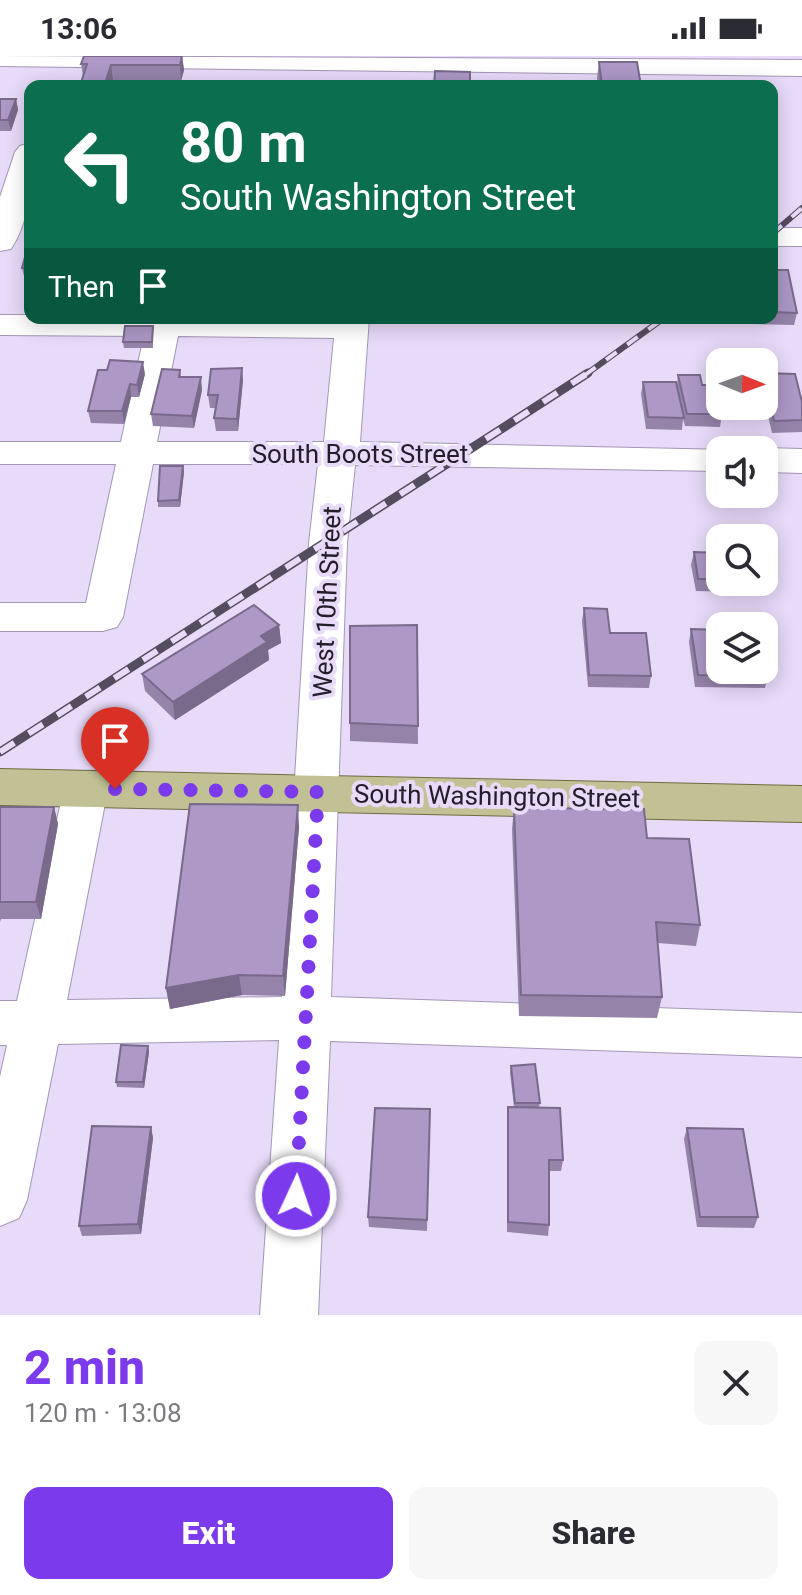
<!DOCTYPE html>
<meta charset="utf-8">
<style>
body{margin:0;font-family:Roboto,sans-serif;background:#f7f7f7;color:#2b2b33;height:100vh;display:flex;flex-direction:column;font-size:30px;white-space:nowrap}
*{box-sizing:border-box;margin:0}
p{font-size:26px;color:#7c7c81}
.icon{flex:none;width:44px;height:44px;fill:none;stroke:currentColor;stroke-width:2;stroke-linecap:round;stroke-linejoin:round}
.map{position:relative;height:1259px;overflow:hidden}
.panel{display:flex;flex-direction:column;background:#fff;flex:1}
.panel>*{flex:none}
.banner{position:absolute;left:24px;top:24px;width:754px;height:244px;border-radius:16px;box-shadow:0 4px 20px #0003;background:#0b6e4f;color:#fff;overflow:hidden}
.needle{width:52px;rotate:91deg}
.tools{position:absolute;left:706px;top:292px;display:grid;gap:16px}
.tools a{display:grid;place-items:center;width:72px;height:72px;border-radius:16px;background:#fff;box-shadow:0 4px 20px #0003;font-size:40px}
.pin{position:absolute;display:grid;place-items:center;width:68px;height:68px;color:#fff;margin:-82px -34px;border-radius:50% 50% 50% 0;rotate:-45deg;box-shadow:0 0 8px #0007}
.pin .icon{rotate:45deg}
.me{position:absolute;width:88px;margin:-44px;rotate:3deg;stroke-linejoin:round;filter:drop-shadow(0 0 6px #0008)}
.turn{display:flex;align-items:center;gap:28px;height:168px;padding:0 24px;font-size:36px}
.turn .icon{width:104px;height:104px;stroke-width:2.5}
.turn b{display:block;font-size:56px;line-height:68px}
.then{display:flex;align-items:center;height:76px;padding:0 24px;background:#0003;gap:16px;font-size:30px}
.round{display:grid;place-items:center;flex:none;width:84px;height:84px;border-radius:16px;background:#f7f7f7}
.headline{display:flex;align-items:center;justify-content:space-between;height:136px;padding:0 24px}
h1{font-size:48px;font-weight:800;line-height:60px;color:#7c3aed}
.action{display:flex;gap:16px;margin-top:auto;padding:16px 24px}
.action a{flex:1;height:92px;border-radius:16px;background:#7c3aed;color:#fff;font-size:32px;font-weight:800;line-height:92px;text-align:center}
.action a+a{background:#f7f7f7;color:#2b2b33}
.status{display:flex;justify-content:space-between;align-items:center;height:56px;padding:0 40px;background:#fff;direction:ltr}
.status svg{height:22px;fill:currentColor}
.map>svg:first-child{display:block}
.lines{fill:none;stroke-linecap:round;stroke-linejoin:round}
.minor-casing{stroke:#a497b5;stroke-width:2}
.major-casing{stroke:#6e6d41;stroke-width:2}
.minor{fill:#fff;fill-rule:evenodd}
.major{fill:#c1c195;fill-rule:evenodd}
.rail-far1-casing{stroke:#544d5d;stroke-width:6}
.rail-casing{stroke:#544d5d;stroke-width:9}
.rail-far1{stroke:#e8daf9;stroke-width:4;stroke-dasharray:13;stroke-linecap:butt}
.rail{stroke:#e8daf9;stroke-width:6;stroke-dasharray:17;stroke-linecap:butt}
.wall{fill:#9583aa}
.shaded-wall{fill:#796a8b}
.building{fill:#ad98c6;stroke:#796a8b;stroke-width:2}
.route{stroke:#7c3aed;stroke-width:14;stroke-dasharray:0 25.2}
.labels{text-anchor:middle;stroke-width:8;stroke-linejoin:round;paint-order:stroke}
.street-label{font-size:26px;fill:#221d28;stroke:#e8daf9}
</style>
<div class="status"><b>13:06</b><svg viewBox="0 0 49 12"><path d="M0 12V9h3v3zM5 12V6h3v6zM10 12V3h3v9zM15 12V0h3v12zM26 1h20v11H26zM47 4h2v5h-2z"/></svg></div>
<div class="map">
<svg width="802" height="1259" viewBox="0 0 802 1259">
<rect width="100%" height="100%" fill="#e8daf9"/>
<g class="lines">
<g class="minor-casing">
<g id="minor">
<polygon points="0,0 802,4 802,20 0,10"/>
<path d="M30 87C30 123 32 162 11 193L0 195V141L15 96 20 90Z"/>
<rect x="772" y="172" width="30" height="18"/>
<path d="M0 259H30V262H369L360 386 730 394H720V415L355 409 347 487 331 941 802 957V1001L330 985 318 1259H260L279 984 58 988 27 1144 19 1162 0 1170V1021L7 989H0V945H17L64 732 70 720 86 715 102 720 108 732 67 944 282 941 309 487 318 408H153L123 561 117 571 103 575H0V547H86L116 408H0V386H121L144 280 0 279ZM178 280 334 282 324 386H157Z"/>
<polygon points="764,392 802,393 802,417 764,416 764,394 758,394"/>
</g>
</g>
<g class="major-casing">
<polygon id="major" points="0,713 802,730 802,766 0,749"/>
</g>
<use href="#minor" class="minor"/>
<use href="#major" class="major"/>
<g class="rail-far1-casing">
<g id="rail-far1">
<polyline points="772,178 802,152"/>
<polyline points="585,319 664,262"/>
</g>
</g>
<g class="rail-casing">
<polyline id="rail" points="0,696 588,317"/>
</g>
<use href="#rail-far1" class="rail-far1"/>
<use href="#rail" class="rail"/>
</g>
<g class="wall">
<polygon points="182,0 184,14 181,25 113,24 83,20 81,8"/>
<polygon points="599,6 641,30 598,30 597,22"/>
<polygon points="0,43 16,43 18,54 11,75 0,75"/>
<polygon points="30,183 30,224 25,224 22,212"/>
<polygon points="772,214 797,257 794,269 751,268 750,262 772,262"/>
<polygon points="153,270 153,292 124,292 123,286"/>
<polygon points="180,314 181,321 202,334 194,372 153,370 151,358"/>
<polygon points="764,317 802,346 802,376 772,377 764,342"/>
<polygon points="145,318 139,341 131,341 124,368 91,367 88,355"/>
<polygon points="678,319 702,329 722,358 720,371 685,370 683,363 682,374 646,373 641,338 643,326 677,329"/>
<polygon points="243,324 238,375 216,375 214,362 216,352 210,352 208,339"/>
<polygon points="183,410 184,416 180,451 158,451 158,445"/>
<polygon points="694,496 720,497 720,526 741,526 739,536 696,535 691,509"/>
<polygon points="584,552 651,620 649,632 588,631 582,565"/>
<polygon points="279,569 281,587 268,594 269,604 175,664 145,635 142,618"/>
<polygon points="417,569 418,688 350,685 350,667"/>
<polygon points="691,573 768,620 765,632 695,631 689,586"/>
<polygon points="0,751 54,751 58,768 41,863 1,863 0,866"/>
<polygon points="514,752 647,782 700,869 696,890 658,887 662,941 657,962 519,960 512,773"/>
<polygon points="299,771 285,940 242,939 170,953 166,932"/>
<polygon points="148,990 149,996 144,1032 117,1031 116,1026"/>
<polygon points="511,1010 540,1047 539,1052 563,1104 561,1115 549,1115 549,1169 548,1180 507,1176 507,1062 508,1051 514,1051 510,1016"/>
<polygon points="430,1053 427,1175 369,1171 368,1161"/>
<polygon points="151,1071 153,1082 141,1178 82,1180 79,1170"/>
<polygon points="687,1072 758,1161 754,1172 697,1171 684,1083"/>
</g>
<g class="shaded-wall">
<polygon points="182,0 184,14 181,25 180,9"/>
<polygon points="111,9 113,24 111,30 104,30"/>
<polygon points="16,43 18,54 11,75 8,64"/>
<polygon points="143,306 145,318 139,341 137,329"/>
<polygon points="242,312 243,324 238,375 237,363"/>
<polygon points="201,321 202,334 194,372 192,360"/>
<polygon points="130,328 131,341 124,368 122,355"/>
<polygon points="183,410 184,416 180,451 179,444"/>
<polygon points="279,569 281,587 268,594 269,604 175,664 173,646 261,580"/>
<polygon points="298,749 299,771 285,940 283,920"/>
<polygon points="54,751 58,768 41,863 36,846"/>
<polygon points="239,919 242,939 170,953 166,932"/>
<polygon points="148,990 149,996 144,1032 143,1026"/>
<polygon points="151,1071 153,1082 141,1178 138,1168"/>
</g>
<g class="building">
<polygon points="84,0 182,0 180,9 111,9 104,30 80,30 87,8 81,8"/>
<polygon points="599,6 637,6 641,30 602,30"/>
<polygon points="435,15 470,16 470,30 434,30"/>
<polygon points="0,43 16,43 8,64 0,64"/>
<polygon points="30,183 30,212 22,212"/>
<polygon points="772,214 788,214 797,257 772,256"/>
<polygon points="125,270 153,270 152,286 123,286"/>
<polygon points="110,304 143,306 137,329 130,328 122,355 88,355 98,314 107,314"/>
<polygon points="242,312 237,363 214,362 218,339 208,339 211,313"/>
<polygon points="162,313 180,314 179,321 201,321 192,360 151,358"/>
<polygon points="764,317 795,318 802,346 802,364 774,365"/>
<polygon points="678,319 700,319 702,329 715,329 722,358 687,358"/>
<polygon points="643,326 676,326 684,362 648,361"/>
<polygon points="160,410 183,410 179,444 158,445"/>
<polygon points="694,496 720,497 720,523 698,523"/>
<polygon points="254,549 279,569 261,580 267,586 173,646 142,618"/>
<polygon points="584,552 607,553 610,577 646,577 651,620 589,619"/>
<polygon points="417,569 418,670 350,667 350,570"/>
<polygon points="691,573 720,574 720,614 764,614 764,589 768,620 698,619"/>
<polygon points="190,748 298,749 283,920 239,919 166,932"/>
<polygon points="0,751 54,751 36,846 0,846"/>
<polygon points="514,752 644,753 647,782 689,783 700,869 656,866 662,941 521,939"/>
<polygon points="121,989 148,990 143,1026 116,1026"/>
<polygon points="535,1008 540,1047 515,1047 511,1010"/>
<polygon points="508,1051 560,1052 563,1104 549,1104 549,1169 508,1166"/>
<polygon points="375,1052 430,1053 427,1164 368,1161"/>
<polygon points="92,1070 151,1071 138,1168 79,1170"/>
<polygon points="687,1072 743,1073 758,1161 700,1161"/>
</g>
<g class="lines">
<polyline class="route" points="115,733 318,736 296,1140"/>
</g>
<g class="labels">
<g class="street-label">
<text x="360" y="407">South Boots Street</text>
<text transform="translate(327 546) rotate(-87)" y="9">West 10th Street</text>
<text transform="translate(497 740) rotate(1)" y="9">South Washington Street</text>
</g>
</g>
</svg>
<div class="tools">
<a><svg class="needle" viewBox="-14 -14 28 28"><path d="M0-13l5 13h-10z" fill="#e53935"/><path d="M0 13l5-13h-10z" fill="#7c7c81"/></svg></a>
<a><svg class="icon" aria-label="sound" viewBox="0 0 24 24"><path d="M4 9h4l5-4v14l-5-4H4zM17 9q2 3 0 6"/></svg></a>
<a><svg class="icon" aria-label="search" viewBox="0 0 24 24"><circle cx="10" cy="10" r="6"/><path d="M15 15l6 6"/></svg></a>
<a><svg class="icon" aria-label="layers" viewBox="0 0 24 24"><path d="M12 4l9 5-9 5-9-5zM3 14l9 5 9-5"/></svg></a>
</div>
<div class="pin" style="left:115px;top:733px;background:#d93025"><svg class="icon" aria-label="arrive" viewBox="0 0 24 24"><path d="M6 21V4h12l-3 4 3 4H6"/></svg></div>
<svg class="me" style="left:296px;top:1140px" viewBox="-20 -20 40 40"><circle r="17" fill="#7c3aed" stroke="#fff" stroke-width="3"/><path d="M0-11L8 9 0 5-8 9z" fill="#fff"/></svg>
<div class="banner">
<div class="turn"><svg class="icon" aria-label="left" viewBox="0 0 24 24"><path d="M17 20v-9H6M10 6l-5 5 5 5"/></svg><div><b>80 m</b>South Washington Street</div></div>
<div class="then">Then<svg class="icon" aria-label="arrive" viewBox="0 0 24 24"><path d="M6 21V4h12l-3 4 3 4H6"/></svg></div>
</div>
</div>
<section class="panel">
<div class="headline"><div><h1>2 min</h1><p>120 m · 13:08</p></div><a class="round"><svg class="icon" aria-label="close" viewBox="0 0 24 24"><path d="M6 6l12 12M18 6L6 18"/></svg></a></div>
<div class="action"><a>Exit</a><a>Share</a></div>
</section>
